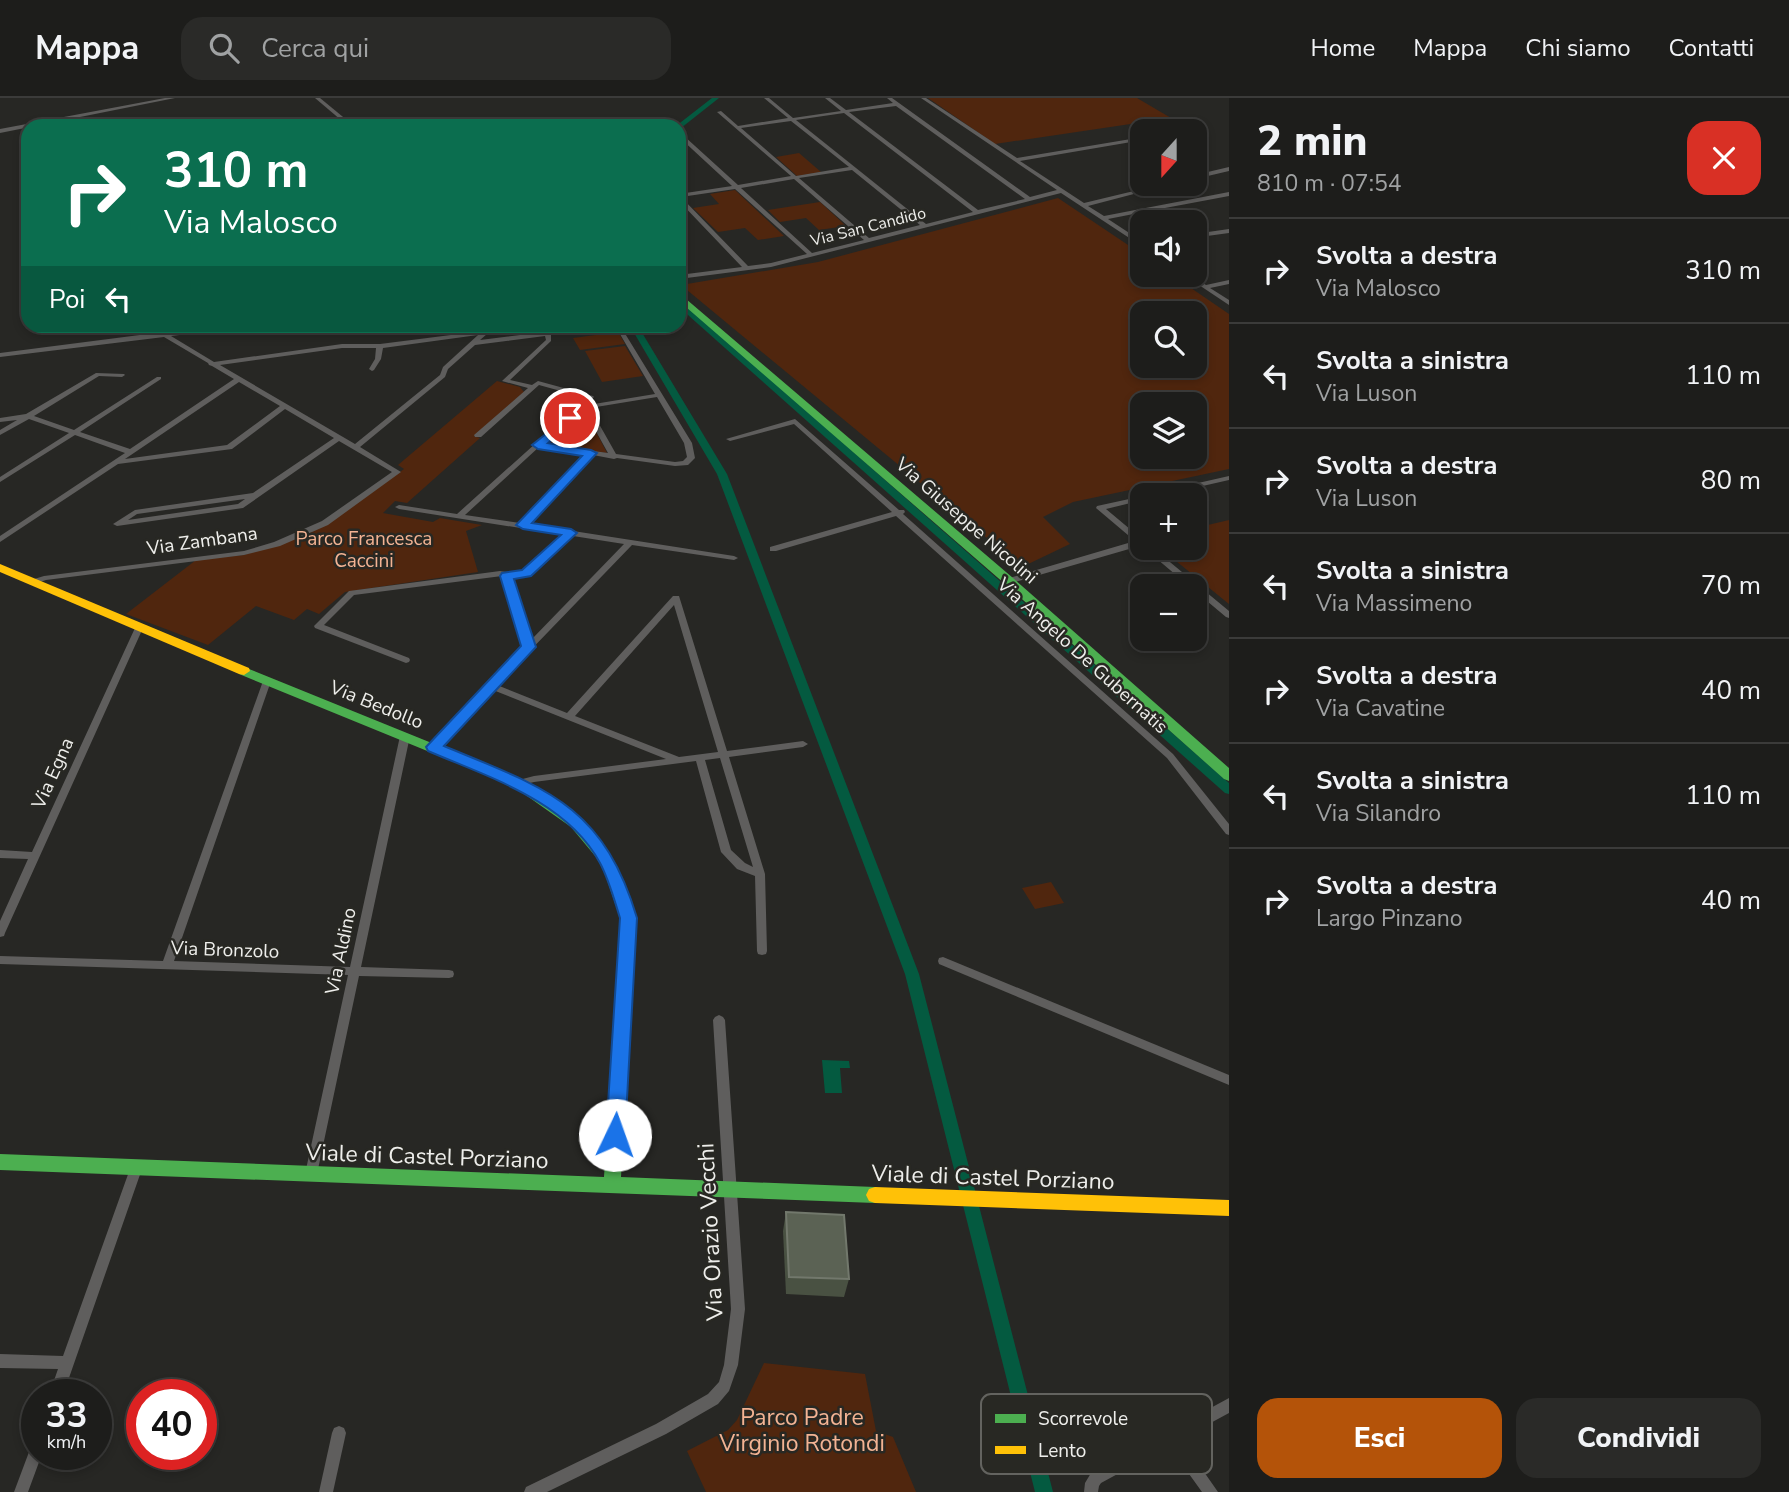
<!DOCTYPE html>
<html lang="it">
<meta charset="utf-8">
<style>
body{margin:0;font-family:"Nunito Sans",sans-serif;background:#2a2a28;color:#f1f3f6;height:100vh;display:flex;flex-direction:column;font-size:26px;white-space:nowrap}
*{box-sizing:border-box;margin:0}
p{font-size:23px;color:#a0a2a3}
.icon{flex:none;width:38px;height:38px;fill:none;stroke:currentColor;stroke-width:2;stroke-linecap:round;stroke-linejoin:round}
.map{position:relative;flex:1;overflow:hidden}
.drawer{display:flex;flex-direction:column;background:#1d1d1b;width:560px}
.drawer>*{flex:none}
.guide{position:absolute;left:21px;top:21px;width:665px;height:214px;border-radius:21px;box-shadow:0 4px 10px #0003,0 0 0 2px #3b3b3a;background:#0b6e4f;color:#fff;overflow:hidden}
.needle{width:46px;rotate:201deg}
.fabs{position:absolute;left:1130px;top:21px;display:grid;gap:14px}
.fabs a{display:grid;place-items:center;width:77px;height:77px;border-radius:14px;background:#1d1d1b;box-shadow:0 4px 10px #0003,0 0 0 2px #3b3b3a;font-size:35px}
.speed{position:absolute;left:21px;top:1281px;display:flex;gap:14px;font-size:35px;font-weight:700;text-align:center}
.speed>*{display:grid;place-content:center;width:91px;height:91px;border-radius:50%;background:#1d1d1b;box-shadow:0 4px 10px #0003,0 0 0 2px #3b3b3a;line-height:1}
.speed small{font-size:18px;font-weight:400}
.speed .limit{border:10px solid #d22;background:#fff;color:#111}
.pin{position:absolute;display:grid;place-items:center;width:60px;height:60px;color:#fff;margin:-30px;border:4px solid #fff;border-radius:50%;box-shadow:0 2px 7px #0007}
.me{position:absolute;width:77px;margin:-38px;rotate:3deg;stroke-linejoin:round;filter:drop-shadow(0 0 5px #0008)}
.turn{display:flex;align-items:center;gap:24px;height:147px;padding:0 28px;font-size:32px}
.turn .icon{width:91px;height:91px;stroke-width:2.5}
.turn b{display:block;font-size:49px;line-height:60px}
.then{display:flex;align-items:center;height:66px;padding:0 28px;background:#0003;gap:14px;font-size:26px}
.round{display:grid;place-items:center;flex:none;width:74px;height:74px;border-radius:21px;background:#2a2a28}
.head{display:flex;align-items:center;justify-content:space-between;height:119px;padding:0 28px}
h1{font-size:42px;font-weight:800;line-height:52px}
.action{display:flex;gap:14px;margin-top:auto;padding:14px 28px}
.action a{flex:1;height:80px;border-radius:21px;background:#b45309;color:#fff;font-size:28px;font-weight:800;line-height:80px;text-align:center}
.action a+a{background:#2a2a28;color:#f1f3f6}
ul{padding:0;list-style:none}
li{display:flex;align-items:center;gap:21px;height:105px;padding:0 28px;border-top:2px solid #3b3b3a}
li div{flex:1}
li b{display:block;font-size:26px}
li em{font-style:normal}
header{display:flex;align-items:center;gap:42px;box-sizing:border-box;height:98px;padding:0 35px;background:#1d1d1b;border-bottom:2px solid #3b3b3a}
header strong{font-size:33px}
nav{display:flex;gap:38px;margin-inline-start:auto;font-size:24px}
.search{width:490px;height:63px;background:#2a2a28;display:flex;align-items:center;gap:18px;box-sizing:border-box;padding:0 24px;border-radius:21px;color:#a0a2a3;font-size:26px}
main{display:flex;flex:1;min-height:0}
.map>svg:first-child{display:block}
.green{fill:#50260e;fill-rule:evenodd}
.water{fill:#045a40}
.lines{fill:none;stroke-linecap:round;stroke-linejoin:round}
.canal{fill:#045a40;fill-rule:evenodd}
.street{fill:#5f5e5d;fill-rule:evenodd}
.fast{fill:#4caf50;fill-rule:evenodd}
.slow{fill:#ffc107;fill-rule:evenodd}
.wall{fill:#495142}
.building{fill:#5b6254;stroke:#72786c;stroke-width:2}
.route{fill:#1a73e8;stroke:#114b97;stroke-width:2}
.labels{text-anchor:middle;stroke-width:5;stroke-linejoin:round;paint-order:stroke}
.far-street-label{font-size:16px;fill:#eeeeeb;stroke:#282823}
.street-label{font-size:19px;fill:#eeeeeb;stroke:#282823}
.park-label{font-size:19px;fill:#f3b393;stroke:#282823}
.near-street-label{font-size:23px;fill:#eeeeeb;stroke:#282823}
.near-park-label{font-size:23px;fill:#f3b393;stroke:#282823}
.key{fill:#282823;stroke:#63635f;stroke-width:2}
.key-label{font-size:19px;fill:#eeeeeb}
</style>
<header>
<strong>Mappa</strong>
<div class="search"><svg class="icon" aria-label="search" viewBox="0 0 24 24"><circle cx="10" cy="10" r="6"/><path d="M15 15l6 6"/></svg>Cerca qui</div>
<nav><a>Home</a><a>Mappa</a><a>Chi siamo</a><a>Contatti</a></nav>
</header>
<main>
<div class="map">
<svg width="1229" height="1394" viewBox="0 0 1229 1394">
<rect width="100%" height="100%" fill="#272724"/>
<g class="green">
<polygon points="928,0 1137,0 1171,20 995,46"/>
<polygon points="799,55 821,74 797,78 776,59"/>
<polygon points="735,92 784,138 758,142 745,130 718,134 693,110 719,106 710,96"/>
<path d="M1058 100 1143 157V177H1172L1229 216V371L1073 404 1043 419 1070 446 1022 469 681 187 818 164ZM1195 215V268H1143V215ZM1143 306H1195V359H1143Z"/>
<polygon points="820,104 846,128 819,132 806,120 780,124 768,112"/>
<polygon points="618,234 625,246 580,252 573,240"/>
<polygon points="625,248 643,278 602,284 585,253"/>
<polygon points="497,283 520,289 524,294 474,338 480,340 407,405 395,403 383,415 433,424 440,420 482,427 466,433 478,474 345,494 319,516 307,511 294,522 256,508 208,547 126,516 196,462 244,457 326,427 404,371 398,367"/>
<polygon points="584,311 607,355 547,346"/>
<polygon points="1229,422 1229,506 1160,450 1195,450 1195,430"/>
<polygon points="1051,784 1064,805 1035,811 1022,790"/>
<polygon points="764,1265 865,1276 876,1333 893,1339 916,1394 706,1394 687,1353 728,1332 737,1322"/>
</g>
<polygon class="water" points="822,962 849,963 850,970 840,970 842,995 825,995"/>
<g class="lines">
<g class="canal">
<polygon points="712,0 719,0 681,30 676,28"/>
<polygon points="679,204 683,204 1229,685 1229,696 1225,695 679,209"/>
<polygon points="630,228 638,228 727,376 919,876 1053,1394 1035,1394 905,876 717,376"/>
</g>
<g class="street">
<polygon points="165,0 175,0 0,35 0,31"/>
<polygon points="315,0 320,0 354,28 348,28"/>
<path d="M764 0H769L793 20 841 13 825 0H830L846 12 893 5 887 0H892L1030 99 1057 92 921 0H926L1017 60 1143 39V42L1020 63 1084 105 1163 86H1172L1088 108 1104 118 1229 94V98L1165 110 1188 124H1181L1159 111 1108 121 1143 144V149L1061 95 771 169 679 181V177L742 169 679 103V96L732 88 679 39 684 38 738 87 791 78 717 14 721 13 738 28 788 20ZM896 8 1025 101 978 112 849 14ZM844 15 973 114 926 126 796 22ZM791 23 849 69 796 78 741 30ZM852 72 920 127 869 140 799 80ZM794 81 864 142 812 155 741 90ZM735 91 807 156 771 165 748 168 681 99Z"/>
<polygon points="1206,34 1209,36 1208,37 1195,39 1195,35"/>
<polygon points="1229,69 1229,73 1195,81 1195,77"/>
<polygon points="1195,128 1208,134 1229,131 1229,135 1207,138 1195,132"/>
<polygon points="1184,177 1191,177 1206,187 1229,182 1229,186 1210,190 1229,202 1229,207"/>
<path d="M227 228H242L239 230 171 238 214 264 342 246H380L522 228H536L533 230 487 236 480 242 593 228H607L604 230 551 237V243L510 282 532 287 538 283 593 298 594 299 588 305 594 306 655 296 617 231 610 228 621 229 692 345 695 360 688 367 675 368 617 360 614 361 593 357 528 426 734 458 738 460 734 462 632 447 497 587 567 615 673 498H679L727 653 803 643 808 646 803 649 729 659 765 776 767 853 766 856 762 857 758 856 757 853 755 778 737 771 721 754 696 663 534 684 518 688 515 687 513 685 515 683 534 678 666 661 493 592 436 651H430L428 649 430 647 525 549 502 478 354 497 324 527 409 560 410 562 409 564 406 565 315 530 314 528 349 493 500 473C529 479 546 455 565 437L399 411 395 409 399 407 457 416 586 300 539 287 481 339H475L474 337 528 290 502 283 546 242 545 238 475 247 448 271 445 279 360 349 401 374 328 427 280 448 244 457 46 482 34 486H31V482L44 478 244 453 274 444 322 423 392 374 339 343 243 410 117 428 113 426 135 412 253 395 334 340 285 311 232 351 118 366 0 444V438L125 355 75 337 0 384V379L69 335 29 321 0 337V332L17 322 0 324V320L26 316 96 275 124 276 125 277 122 279 99 278 34 318 74 332 157 279H161V281L80 334 130 351 234 281 212 268 209 267 208 265 164 239 0 259V255L163 234ZM478 237 443 269 440 277 355 346 220 267 342 250H376L375 261 369 271 372 273 374 272 381 261 383 250ZM239 284 280 308 227 347 125 361ZM657 299 684 345 687 359 683 363 675 364 616 356 590 310ZM583 310 608 355 544 346ZM539 349 586 356 520 425 465 417ZM245 401 238 406 128 422 137 416ZM573 438 624 446 531 542 511 480C538 476 554 456 573 438ZM674 507 718 654 679 659 575 618ZM720 660 753 769 745 765 731 752 705 662Z"/>
<polygon points="795,321 899,412 904,412 905,414 903,416 1173,656 1229,726 1229,737 1226,736 1167,660 896,418 776,453 770,453 770,449 892,414 794,326 730,343 726,341"/>
<polygon points="1229,378 1229,382 1163,397 1150,397 1154,395"/>
<polygon points="1143,398 1143,402 1106,411 1143,442 1143,447 1012,485 1006,485 1005,483 1006,481 1135,443 1096,410 1097,408"/>
<polygon points="1144,450 1153,450 1229,513 1229,520 1226,519 1195,493 1195,488 1189,488"/>
<polygon points="139,527 143,530 5,835 4,838 0,839 0,823 28,761 0,760 0,752 32,754 135,530"/>
<polygon points="267,580 271,583 174,863 350,869 400,638 405,635 410,638 361,869 449,872 453,873 454,876 453,879 449,880 359,878 317,1076 315,1080 311,1082 307,1080 305,1076 348,877 0,866 0,858 163,863 263,583"/>
<polygon points="943,859 1229,977 1229,987 939,866 938,863 939,860"/>
<polygon points="719,917 723,919 725,922 745,1211 738,1267 729,1293 718,1306 666,1336 547,1394 524,1394 526,1389 656,1326 708,1296 719,1284 724,1267 731,1211 713,922 715,919"/>
<polygon points="137,1062 141,1064 143,1068 63,1297 49,1297 58,1271 0,1270 0,1256 63,1258 131,1068 133,1064"/>
<polygon points="1229,1300 1229,1315 1181,1341 1218,1394 1202,1394 1169,1348 1101,1385 1099,1388 1098,1394 1084,1394 1085,1385 1091,1375"/>
<polygon points="339,1328 344,1330 346,1335 333,1394 319,1394 332,1335 334,1330"/>
<polygon points="37,1344 37,1356 42,1356 28,1394 14,1394 32,1346"/>
</g>
<g class="fast">
<polygon points="679,195 1013,480 1229,670 1229,683 1224,681 1005,486 679,203"/>
<polygon points="244,569 523,682 581,721 606,751 618,773 636,820 621,1079 875,1089 881,1091 884,1097 881,1103 875,1105 0,1072 0,1056 604,1079 620,820 604,773 596,759 571,729 513,688 239,576 238,573"/>
</g>
<g class="slow">
<polygon points="0,466 249,570 250,573 244,577 239,576 0,474"/>
<polygon points="875,1089 1229,1102 1229,1118 875,1105 869,1103 866,1097 869,1091"/>
</g>
</g>
<polygon class="wall" points="786,1114 849,1181 844,1199 786,1196 783,1133"/>
<polygon class="building" points="786,1114 844,1117 849,1181 789,1179"/>
<path class="route" d="M570 317 574 318V323L548 345 591 352 597 355 532 425 571 431 577 435 531 478 514 481 536 549 444 648C545 690 603 706 637 820L625 1037 622 1043 615 1046 608 1043 606 1037 620 820C614 801 609 782 600 765 567 703 488 679 428 653L426 649 521 548 500 478 502 475 522 472 561 437 523 431 516 427 582 358 538 351 532 347Z"/>
<g class="labels">
<g class="far-street-label">
<text transform="translate(868 128) rotate(-14)" y="6">Via San Candido</text>
</g>
<g class="street-label">
<text transform="translate(967 422) rotate(41)" y="7">Via Giuseppe Nicolini</text>
<text transform="translate(202 442) rotate(-8)" y="7">Via Zambana</text>
<text transform="translate(1083 557) rotate(42)" y="7">Via Angelo De Gubernatis</text>
<text transform="translate(377 606) rotate(22)" y="7">Via Bedollo</text>
<text transform="translate(52 675) rotate(-66)" y="7">Via Egna</text>
<text transform="translate(225 851) rotate(2)" y="7">Via Bronzolo</text>
<text transform="translate(340 853) rotate(-78)" y="7">Via Aldino</text>
</g>
<g class="park-label">
<text x="364" y="447">Parco Francesca<tspan x="364" dy="22">Caccini</tspan></text>
</g>
<g class="near-street-label">
<text transform="translate(427 1058) rotate(2)" y="8">Viale di Castel Porziano</text>
<text transform="translate(993 1079) rotate(2)" y="8">Viale di Castel Porziano</text>
<text transform="translate(710 1134) rotate(-93)" y="8">Via Orazio Vecchi</text>
</g>
<g class="near-park-label">
<text x="802" y="1327">Parco Padre<tspan x="802" dy="26">Virginio Rotondi</tspan></text>
</g>
</g>
<rect x="981" y="1296" width="231" height="80" rx="10" class="key"/>
<rect x="995" y="1316" width="31" height="9" fill="#4caf50"/>
<rect x="995" y="1348" width="31" height="8" fill="#ffc107"/>
<g class="key-label">
<text x="1038" y="1327">Scorrevole</text>
<text x="1038" y="1359">Lento</text>
</g>
</svg>
<div class="fabs">
<a><svg class="needle" viewBox="-14 -14 28 28"><path d="M0-13l5 13h-10z" fill="#e53935"/><path d="M0 13l5-13h-10z" fill="#a0a2a3"/></svg></a>
<a><svg class="icon" aria-label="sound" viewBox="0 0 24 24"><path d="M4 9h4l5-4v14l-5-4H4zM17 9q2 3 0 6"/></svg></a>
<a><svg class="icon" aria-label="search" viewBox="0 0 24 24"><circle cx="10" cy="10" r="6"/><path d="M15 15l6 6"/></svg></a>
<a><svg class="icon" aria-label="layers" viewBox="0 0 24 24"><path d="M12 4l9 5-9 5-9-5zM3 14l9 5 9-5"/></svg></a>
<a>+</a>
<a>−</a>
</div>
<div class="speed"><div>33<small>km/h</small></div><div class="limit">40</div></div>
<div class="pin" style="left:570px;top:320px;background:#d93025"><svg class="icon" aria-label="arrive" viewBox="0 0 24 24"><path d="M6 21V4h12l-3 4 3 4H6"/></svg></div>
<svg class="me" style="left:615px;top:1037px" viewBox="-20 -20 40 40"><circle r="19" fill="#fff"/><path d="M0-13L10 11 0 6-10 11z" fill="#1a73e8"/></svg>
<div class="guide">
<div class="turn"><svg class="icon" aria-label="right" viewBox="0 0 24 24"><path d="M7 20v-9h11M14 6l5 5-5 5"/></svg><div><b>310 m</b>Via Malosco</div></div>
<div class="then">Poi<svg class="icon" aria-label="left" viewBox="0 0 24 24"><path d="M17 20v-9H6M10 6l-5 5 5 5"/></svg></div>
</div>
</div>
<section class="drawer">
<div class="head"><div><h1>2 min</h1><p>810 m · 07:54</p></div><a class="round" style="background:#d93025;color:#fff"><svg class="icon" aria-label="close" viewBox="0 0 24 24"><path d="M6 6l12 12M18 6L6 18"/></svg></a></div>
<ul>
<li><svg class="icon" aria-label="right" viewBox="0 0 24 24"><path d="M7 20v-9h11M14 6l5 5-5 5"/></svg><div><b>Svolta a destra</b><p>Via Malosco</p></div><em>310 m</em></li>
<li><svg class="icon" aria-label="left" viewBox="0 0 24 24"><path d="M17 20v-9H6M10 6l-5 5 5 5"/></svg><div><b>Svolta a sinistra</b><p>Via Luson</p></div><em>110 m</em></li>
<li><svg class="icon" aria-label="right" viewBox="0 0 24 24"><path d="M7 20v-9h11M14 6l5 5-5 5"/></svg><div><b>Svolta a destra</b><p>Via Luson</p></div><em>80 m</em></li>
<li><svg class="icon" aria-label="left" viewBox="0 0 24 24"><path d="M17 20v-9H6M10 6l-5 5 5 5"/></svg><div><b>Svolta a sinistra</b><p>Via Massimeno</p></div><em>70 m</em></li>
<li><svg class="icon" aria-label="right" viewBox="0 0 24 24"><path d="M7 20v-9h11M14 6l5 5-5 5"/></svg><div><b>Svolta a destra</b><p>Via Cavatine</p></div><em>40 m</em></li>
<li><svg class="icon" aria-label="left" viewBox="0 0 24 24"><path d="M17 20v-9H6M10 6l-5 5 5 5"/></svg><div><b>Svolta a sinistra</b><p>Via Silandro</p></div><em>110 m</em></li>
<li><svg class="icon" aria-label="right" viewBox="0 0 24 24"><path d="M7 20v-9h11M14 6l5 5-5 5"/></svg><div><b>Svolta a destra</b><p>Largo Pinzano</p></div><em>40 m</em></li>
</ul>
<div class="action"><a>Esci</a><a>Condividi</a></div>
</section>
</main>
